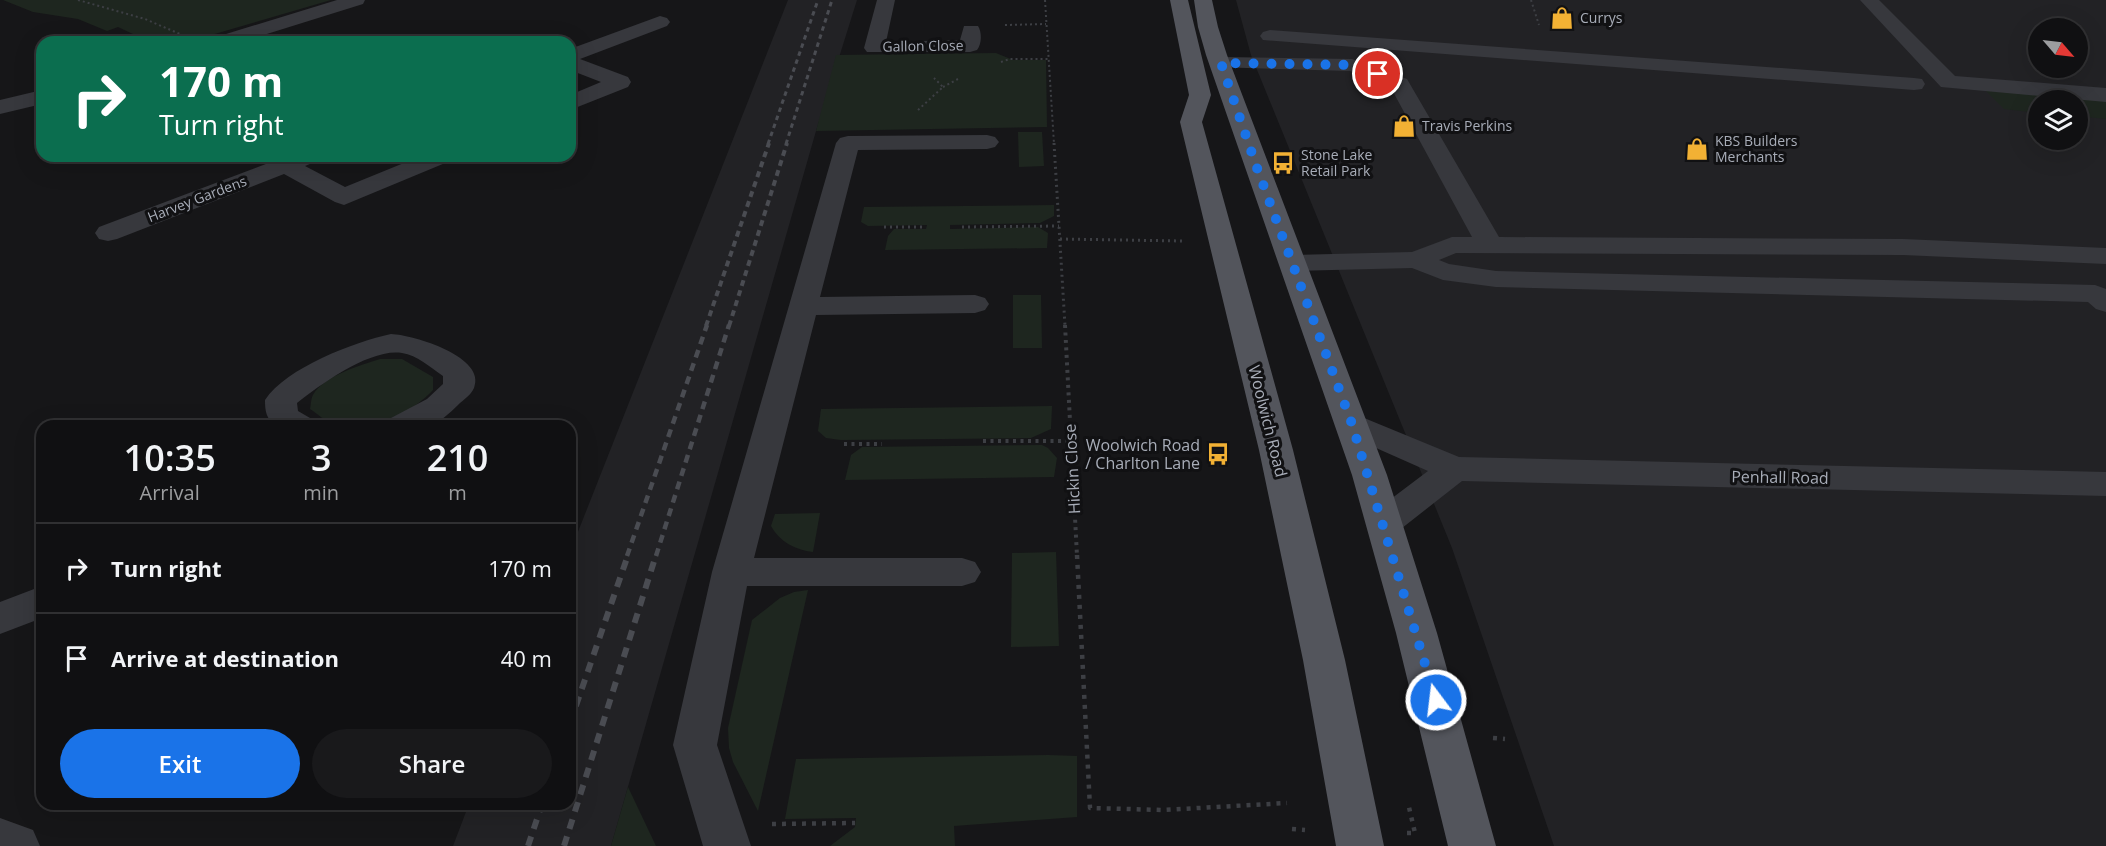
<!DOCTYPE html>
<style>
body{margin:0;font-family:"Open Sans",sans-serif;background:#19191b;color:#f1f3f6;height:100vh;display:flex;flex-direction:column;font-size:22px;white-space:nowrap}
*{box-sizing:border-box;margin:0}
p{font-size:20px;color:#9c9d9f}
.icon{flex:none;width:33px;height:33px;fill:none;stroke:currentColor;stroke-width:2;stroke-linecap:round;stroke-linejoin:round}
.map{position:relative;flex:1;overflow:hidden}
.sheet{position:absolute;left:36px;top:420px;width:540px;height:390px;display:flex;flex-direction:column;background:#101012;border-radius:18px;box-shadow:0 6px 24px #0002,0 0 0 2px #303032}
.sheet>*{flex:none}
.guide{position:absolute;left:36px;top:36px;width:540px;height:126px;border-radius:18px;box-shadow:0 6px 24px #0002,0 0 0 2px #303032;background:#0b6e4f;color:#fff;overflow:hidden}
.needle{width:39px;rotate:118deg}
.controls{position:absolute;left:2028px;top:18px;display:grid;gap:12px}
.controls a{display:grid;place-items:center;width:60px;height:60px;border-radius:50%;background:#101012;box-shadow:0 6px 24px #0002,0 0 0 2px #303032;font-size:30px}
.pin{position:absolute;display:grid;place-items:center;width:51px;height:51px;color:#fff;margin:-26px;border:3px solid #fff;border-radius:50%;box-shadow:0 2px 6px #0007}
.me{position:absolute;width:66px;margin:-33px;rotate:345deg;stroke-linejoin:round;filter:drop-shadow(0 0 4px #0008)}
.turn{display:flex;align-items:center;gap:21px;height:126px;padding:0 24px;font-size:27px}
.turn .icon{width:78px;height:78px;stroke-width:2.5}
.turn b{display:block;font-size:42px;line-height:51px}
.eta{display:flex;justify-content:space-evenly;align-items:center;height:102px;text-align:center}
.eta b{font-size:36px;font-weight:600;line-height:42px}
.button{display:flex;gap:12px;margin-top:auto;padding:12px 24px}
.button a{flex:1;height:69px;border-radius:36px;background:#1a73e8;color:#fff;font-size:24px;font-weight:600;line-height:69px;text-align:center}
.button a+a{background:#19191b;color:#f1f3f6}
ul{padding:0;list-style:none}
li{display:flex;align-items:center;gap:18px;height:90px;padding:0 24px;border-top:2px solid #303032}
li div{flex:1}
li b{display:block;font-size:22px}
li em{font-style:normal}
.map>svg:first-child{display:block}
.built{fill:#222225;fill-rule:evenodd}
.green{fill:#1e261f}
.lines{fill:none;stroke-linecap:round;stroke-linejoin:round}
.path-far3{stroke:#3d3f44;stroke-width:2;stroke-dasharray:2 3;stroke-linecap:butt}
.path-far2{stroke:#3d3f44;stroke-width:3;stroke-dasharray:2 4;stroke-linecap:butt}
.path-far1{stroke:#3d3f44;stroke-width:4;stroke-dasharray:3 4.5;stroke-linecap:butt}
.path{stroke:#3d3f44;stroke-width:4.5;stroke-dasharray:4 6;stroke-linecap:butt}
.minor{fill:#37383d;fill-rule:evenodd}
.major{fill:#53555c;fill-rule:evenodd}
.rail-far3{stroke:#4a4c52;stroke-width:3;stroke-dasharray:4.5 4;stroke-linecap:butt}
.rail-far2{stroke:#4a4c52;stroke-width:4;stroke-dasharray:6 4.5;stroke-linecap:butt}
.rail-far1{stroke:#4a4c52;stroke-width:4.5;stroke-dasharray:8 6;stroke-linecap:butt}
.rail{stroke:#4a4c52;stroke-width:6;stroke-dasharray:10 8;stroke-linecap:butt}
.route{stroke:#1a73e8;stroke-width:10;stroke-dasharray:0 18}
.labels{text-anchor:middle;stroke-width:6;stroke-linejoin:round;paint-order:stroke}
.far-poi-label{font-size:14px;fill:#a8adb8;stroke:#111113;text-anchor:start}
.far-street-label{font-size:14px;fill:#a8adb8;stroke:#111113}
.street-label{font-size:16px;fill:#a8adb8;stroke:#111113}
.poi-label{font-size:16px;fill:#a8adb8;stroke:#111113;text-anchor:end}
</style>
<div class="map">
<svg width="2106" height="846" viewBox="0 0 2106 846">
<rect width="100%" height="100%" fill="#161618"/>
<g class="built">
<polygon points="788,0 857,0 816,131 611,846 453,846 469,804 570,804 570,552"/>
<path d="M1236 0H2106V846H1554L1452 548 1251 55ZM2038 28H2078V68H2038ZM2038 100H2078V140H2038Z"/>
</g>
<g class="green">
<polygon points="3,0 331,0 187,42 150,42 118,27 107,31 78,19 33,12"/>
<polygon points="996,53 1013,60 1046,60 1047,127 816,131 836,55"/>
<polygon points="1984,89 2106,100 2106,119 2078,116 2078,100 2038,100 2038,113 2004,109"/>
<polygon points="1018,132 1042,132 1044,166 1019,167"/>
<polygon points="1054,205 1054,216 1040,223 950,225 950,229 1038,227 1048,233 1047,248 885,250 888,236 894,229 926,229 927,225 868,226 861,222 864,207"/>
<polygon points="1013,295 1041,295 1042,348 1013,348"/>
<path d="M380 359H402L433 377V390C409 415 374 433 337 426 328 424 318 414 310 409 311 405 311 398 313 395 323 376 361 365 380 359Z"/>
<polygon points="1052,406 1051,429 1031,438 841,440 826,438 818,431 821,409"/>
<polygon points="1042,445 1048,448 1057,458 1054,477 845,480 851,455 862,447"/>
<path d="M820 513 813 552C795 550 780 542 771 526L775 514Z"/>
<polygon points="1056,552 1059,646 1011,647 1012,553"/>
<polygon points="808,590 758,811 733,762 729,748 728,728 752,620 780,598 794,592"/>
<polygon points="1048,755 1077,756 1077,817 954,826 955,846 830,846 855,827 856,818 785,819 796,759"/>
<polygon points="628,787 656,846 611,846"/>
</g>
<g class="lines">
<g class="path-far3">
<polyline points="78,0 145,19 187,37"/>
<polyline points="1045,0 1054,144"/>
<polyline points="1531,0 1539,25"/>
<polyline points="1005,25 1046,24"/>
<polyline points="1001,62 1010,59 1048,59"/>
<polyline points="943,87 958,79"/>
<polyline points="918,110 943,87 934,78"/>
</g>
<g class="path-far2">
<polyline points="1054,143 1065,326"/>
<polyline points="884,227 924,227"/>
<polyline points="962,227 1059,226"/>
<polyline points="1060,239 1182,241"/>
</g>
<g class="path-far1">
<polyline points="1065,325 1077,556"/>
<polyline points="983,441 1071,441"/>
<polyline points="844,444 882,444"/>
</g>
<g class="path">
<polyline points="1077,555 1090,808 1163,810 1287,803"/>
<polyline points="1493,738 1505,739"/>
<polyline points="772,824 855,823"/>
<polyline points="1292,829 1305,830"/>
<polyline points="1407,833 1415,833 1408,803"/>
</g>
<g class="minor">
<polygon points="337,0 365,0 363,4 241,42 210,42 213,38"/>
<path d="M877 0H895L886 42 960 40 964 26H978C982 32 982 44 977 50L970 52H867L864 48Z"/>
<polygon points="1860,0 1879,0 1955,76 2106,88 2106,102 1941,87"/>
<polygon points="660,16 667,18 670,22 667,26 580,59 628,77 631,82 628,87 570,110 570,95 601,82 570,70 570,49"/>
<polygon points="1270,30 1914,78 1922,79 1925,84 1922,89 1914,90 1263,40 1260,36 1263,32"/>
<polygon points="1221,57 1352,59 1407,79 1499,237 1903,239 2106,248 2106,264 1903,255 1456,253 1439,260 1449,264 1496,271 2095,285 2106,289 2106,312 2096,309 2088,302 1496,287 1443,280 1412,268 1293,271 1283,269 1279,263 1283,257 1293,255 1412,252 1452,237 1472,237 1391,88 1350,71 1214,67 1211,63 1214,59"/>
<polygon points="42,90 42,104 0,114 0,100"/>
<polygon points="987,135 995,137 999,142 995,147 987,149 858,150 820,297 975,295 985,298 989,304 985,310 975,313 816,315 754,558 962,558 975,562 981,572 975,582 962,586 747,586 717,745 751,846 703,846 673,745 712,572 836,143 840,138 848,136"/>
<polygon points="287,156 321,156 317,161 305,166 345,187 421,156 454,156 450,161 344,205 335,202 284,174 117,239 108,241 99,239 95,233 99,227"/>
<path d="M391 334C414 335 487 357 474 388 471 395 463 400 458 405 450 413 439 423 428 426 416 429 399 426 386 426L391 418 427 399 443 384V376C431 368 417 355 402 353 371 348 321 384 297 403L298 411 310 418 315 426H276C266 419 265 411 265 400 286 368 354 342 391 334Z"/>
<polygon points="1352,413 1459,457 2106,472 2106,496 1462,481 1397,532 1384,536 1371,532 1366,523 1371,514 1428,471 1340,432 1335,424 1340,416"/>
<polygon points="42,586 42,618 0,634 0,602"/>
<polygon points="0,818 33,830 40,846 0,846"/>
</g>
<g class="major">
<polygon points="1170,0 1188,0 1211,95 1202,122 1293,450 1345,660 1384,846 1336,846 1303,660 1259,450 1180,122 1189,95"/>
<polygon points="1194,0 1212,0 1218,27 1227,55 1387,475 1437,633 1496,846 1448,846 1396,633 1352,475 1206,55 1198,27"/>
</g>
<g class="rail-far3">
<polyline points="768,144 818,0"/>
<polyline points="786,144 832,0"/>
</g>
<g class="rail-far2">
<polyline points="706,326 769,143"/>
<polyline points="729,326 787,143"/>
</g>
<g class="rail-far1">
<polyline points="627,556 707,325"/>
<polyline points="656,556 729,325"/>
</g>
<g class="rail">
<polyline points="570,723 628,555"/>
<polyline points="528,846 542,804"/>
<polyline points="564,846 656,555"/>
</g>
</g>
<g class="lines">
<polyline class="route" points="1378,74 1352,65 1221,63 1257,168 1352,424 1436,700"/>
</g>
<defs>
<g id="shop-bare" transform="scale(1.8)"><path d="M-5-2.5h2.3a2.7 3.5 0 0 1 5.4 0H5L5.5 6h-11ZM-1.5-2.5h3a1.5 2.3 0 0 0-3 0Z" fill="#f2b134" stroke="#111113" stroke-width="2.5" paint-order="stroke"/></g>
<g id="bus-bare" transform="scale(1.8)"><path d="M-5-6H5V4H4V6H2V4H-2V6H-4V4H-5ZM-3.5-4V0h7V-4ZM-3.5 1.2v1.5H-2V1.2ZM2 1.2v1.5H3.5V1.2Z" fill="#f2b134" stroke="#111113" stroke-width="2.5" paint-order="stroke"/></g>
</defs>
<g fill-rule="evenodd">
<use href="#shop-bare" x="1562" y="18"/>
<use href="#shop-bare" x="1404" y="126"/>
<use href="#shop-bare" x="1697" y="149"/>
<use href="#bus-bare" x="1283" y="163"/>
<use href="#bus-bare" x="1218" y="454"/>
</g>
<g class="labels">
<g class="far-poi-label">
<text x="1580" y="23">Currys</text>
<text x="1422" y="131">Travis Perkins</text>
<text x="1715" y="146">KBS Builders<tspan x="1715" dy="16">Merchants</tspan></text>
<text x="1301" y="160">Stone Lake<tspan x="1301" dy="16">Retail Park</tspan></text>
</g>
<g class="far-street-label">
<text transform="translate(923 46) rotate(-1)" y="5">Gallon Close</text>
<text transform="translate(197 199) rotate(-21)" y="5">Harvey Gardens</text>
</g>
<g class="street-label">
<text transform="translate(1268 421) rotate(76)" y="6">Woolwich Road</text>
<text transform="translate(1072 469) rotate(-93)" y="6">Hickin Close</text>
<text transform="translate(1780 477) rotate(1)" y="6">Penhall Road</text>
</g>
<g class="poi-label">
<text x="1200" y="451">Woolwich Road<tspan x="1200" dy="18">/ Charlton Lane</tspan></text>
</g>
</g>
</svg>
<div class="controls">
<a><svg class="needle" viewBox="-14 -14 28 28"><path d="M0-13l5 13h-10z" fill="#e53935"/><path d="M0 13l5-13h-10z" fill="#9c9d9f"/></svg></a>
<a><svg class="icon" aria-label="layers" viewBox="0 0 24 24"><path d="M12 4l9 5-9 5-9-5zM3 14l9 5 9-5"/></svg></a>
</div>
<div class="pin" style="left:1378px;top:74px;background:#d93025"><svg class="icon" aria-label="arrive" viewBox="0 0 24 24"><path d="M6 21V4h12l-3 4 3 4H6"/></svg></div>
<svg class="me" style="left:1436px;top:700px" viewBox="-20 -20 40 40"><circle r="17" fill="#1a73e8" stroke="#fff" stroke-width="3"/><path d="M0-11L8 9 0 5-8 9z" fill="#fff"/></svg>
<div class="guide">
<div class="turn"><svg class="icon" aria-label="right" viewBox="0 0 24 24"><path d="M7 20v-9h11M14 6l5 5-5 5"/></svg><div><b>170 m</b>Turn right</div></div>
</div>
<section class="sheet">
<div class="eta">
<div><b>10:35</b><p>Arrival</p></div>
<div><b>3</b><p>min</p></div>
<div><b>210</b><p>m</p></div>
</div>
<ul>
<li><svg class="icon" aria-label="right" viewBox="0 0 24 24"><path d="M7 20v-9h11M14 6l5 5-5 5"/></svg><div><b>Turn right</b></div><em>170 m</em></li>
<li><svg class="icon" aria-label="arrive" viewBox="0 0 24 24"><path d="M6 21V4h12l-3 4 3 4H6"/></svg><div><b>Arrive at destination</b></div><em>40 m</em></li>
</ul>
<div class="button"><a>Exit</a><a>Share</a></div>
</section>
</div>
